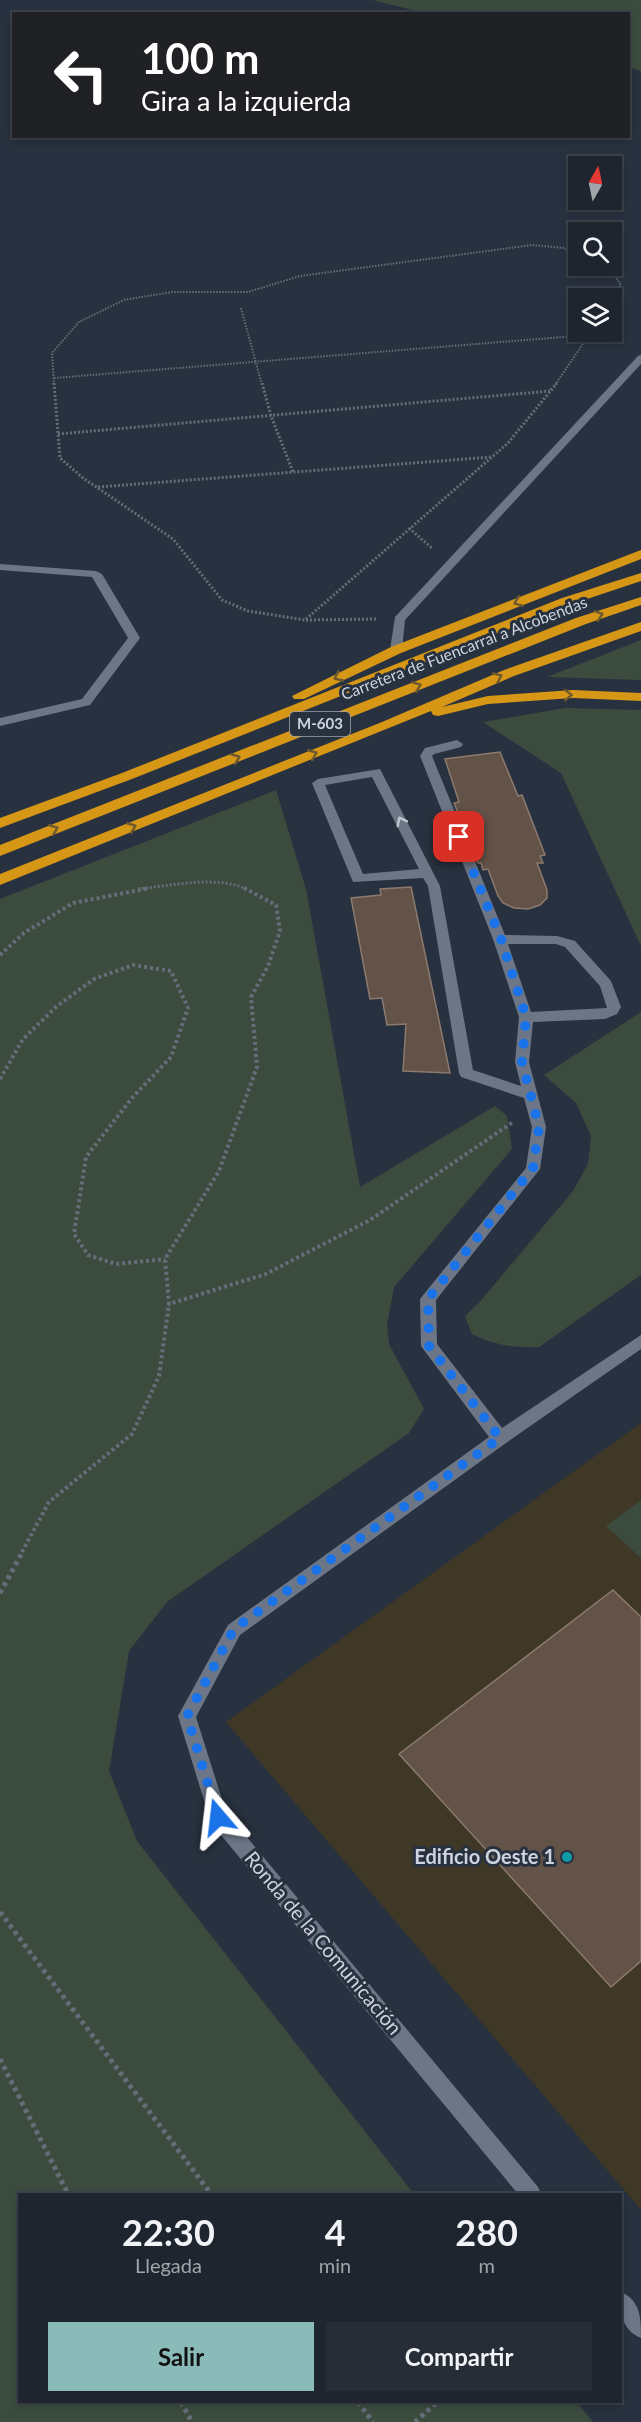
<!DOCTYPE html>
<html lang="es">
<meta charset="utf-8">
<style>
body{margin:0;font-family:Lato,sans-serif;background:#262d37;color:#f1f3f6;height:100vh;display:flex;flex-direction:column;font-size:22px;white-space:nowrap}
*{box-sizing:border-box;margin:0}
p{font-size:20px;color:#a1a5aa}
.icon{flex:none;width:33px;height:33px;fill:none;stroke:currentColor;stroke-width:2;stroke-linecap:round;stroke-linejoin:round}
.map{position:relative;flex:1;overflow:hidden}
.drawer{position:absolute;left:18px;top:2193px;width:604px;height:210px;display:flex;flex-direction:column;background:#1e252f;border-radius:0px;box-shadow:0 3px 9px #0003,0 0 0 2px #3c424b}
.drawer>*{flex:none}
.hud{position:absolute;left:12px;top:12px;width:618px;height:126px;border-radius:0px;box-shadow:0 3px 9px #0003,0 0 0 2px #3c424b;background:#202124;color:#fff;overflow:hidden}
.needle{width:39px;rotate:9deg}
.tools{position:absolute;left:568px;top:156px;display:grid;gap:12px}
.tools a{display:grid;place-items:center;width:54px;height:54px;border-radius:0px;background:#1e252f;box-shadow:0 3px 9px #0003,0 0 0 2px #3c424b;font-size:30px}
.pin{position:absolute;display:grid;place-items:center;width:51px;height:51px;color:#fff;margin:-26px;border-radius:12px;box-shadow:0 3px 9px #0006}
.me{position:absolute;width:66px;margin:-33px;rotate:343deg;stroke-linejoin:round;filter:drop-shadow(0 0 4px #0008)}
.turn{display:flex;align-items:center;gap:21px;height:126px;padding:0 30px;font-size:27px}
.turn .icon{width:78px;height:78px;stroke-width:2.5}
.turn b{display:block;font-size:42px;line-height:51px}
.eta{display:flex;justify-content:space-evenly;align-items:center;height:102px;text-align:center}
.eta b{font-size:36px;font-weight:700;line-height:42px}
.action{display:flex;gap:12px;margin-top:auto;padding:12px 30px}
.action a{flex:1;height:69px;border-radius:0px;background:#8bbbb9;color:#111;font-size:24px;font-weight:700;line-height:69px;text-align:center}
.action a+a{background:#262d37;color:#f1f3f6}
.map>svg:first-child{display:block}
.industrial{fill:#3f3826}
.green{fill:#3b4c3f}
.building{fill:#635247;stroke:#8c7a6e;stroke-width:1.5}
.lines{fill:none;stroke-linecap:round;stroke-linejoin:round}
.path-far3{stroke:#656d79;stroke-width:2;stroke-dasharray:1.5 1.5;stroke-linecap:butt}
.path-far2{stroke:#656d79;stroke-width:3;stroke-dasharray:2 2;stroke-linecap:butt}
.path-far1{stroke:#656d79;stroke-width:4;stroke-dasharray:3 3;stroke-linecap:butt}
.path{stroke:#656d79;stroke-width:5;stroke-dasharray:4 4;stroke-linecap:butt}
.minor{fill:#6c7687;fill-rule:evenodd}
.highway{fill:#d69616;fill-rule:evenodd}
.oneway{stroke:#6e592f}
.oneway2{stroke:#bfc6d0}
.route{stroke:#1a73e8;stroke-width:10;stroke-dasharray:0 18}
.culture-dot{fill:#0f9aa8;stroke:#28313f;stroke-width:2}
.labels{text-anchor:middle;stroke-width:6;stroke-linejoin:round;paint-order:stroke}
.shield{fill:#28313f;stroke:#9ca3ae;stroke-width:1.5}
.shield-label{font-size:15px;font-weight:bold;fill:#ced4dd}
.street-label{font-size:16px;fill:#ced4dd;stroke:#28313f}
.near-poi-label{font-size:20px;font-weight:bold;fill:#ced4dd;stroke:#28313f;text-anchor:end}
.near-street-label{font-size:20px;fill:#ced4dd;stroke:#28313f}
</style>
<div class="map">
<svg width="641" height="2422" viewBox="0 0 641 2422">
<rect width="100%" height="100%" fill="#28313f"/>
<polygon class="industrial" points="641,1423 641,2210 226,1722"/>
<g class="green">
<polygon points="373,0 641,0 641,71 629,67 628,14 424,13"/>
<polygon points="641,640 641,680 547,677"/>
<polygon points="565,708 641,710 641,946 561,773 483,722"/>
<polygon points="276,790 306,889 360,1187 495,1106 507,1116 512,1149 394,1287 387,1325 389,1344 424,1409 409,1433 167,1602 129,1651 109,1771 137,1841 414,2194 20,2194 20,2402 577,2402 593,2422 0,2422 0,899"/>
<path d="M641 1012V1275L539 1347C514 1348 494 1345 472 1334L465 1316 478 1304 573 1191 588 1164 591 1136 576 1103 544 1075Z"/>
<polygon points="641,1500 641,1558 606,1526"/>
</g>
<g class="building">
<polygon points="500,752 518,796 522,795 545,855 540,856 543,863 537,863 547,890 547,898 540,905 528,909 514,908 503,903 498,896 488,869 483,870 481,863 478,863 454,803 459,802 445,759"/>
<polygon points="411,887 450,1073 403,1071 406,1024 387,1025 382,998 370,999 351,898 381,895 380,889"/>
<polygon points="613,1590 641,1617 641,1961 611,1987 399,1754"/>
</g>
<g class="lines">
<g class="path-far3">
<polyline points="600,266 612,272 621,285 612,298"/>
<polyline points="241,308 262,385"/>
<polyline points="54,378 588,335"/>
<polyline points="54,385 52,353 79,322 124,300 172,292 248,292 300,276 532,245 564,248 579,256"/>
<polyline points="555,385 591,332"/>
</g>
<g class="path-far2">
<polyline points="54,383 60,458 83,478 173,539 222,600 248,611 305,620 508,443 557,383"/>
<polyline points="262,383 271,416 293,472"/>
<polyline points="58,434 550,391"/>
<polyline points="98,487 492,457"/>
<polyline points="409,528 433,549"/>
<polyline points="306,620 376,619"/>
<path d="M138 889C169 886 219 875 246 889"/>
</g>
<g class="path-far1">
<polyline points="244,888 276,905 280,931 268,966 251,997 257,1067 219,1171 165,1259 169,1304 266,1274 370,1220 513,1122"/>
<polyline points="0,955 24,933 73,903 150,888"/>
<polyline points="0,1079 23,1039 56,1007 94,979 133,965 171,971 188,1008 171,1057 132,1098 86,1157 74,1234 88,1255 116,1264 165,1259"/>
<polyline points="22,1552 49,1502 132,1434 159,1376 169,1304"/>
</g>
<g class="path">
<polyline points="0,1593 23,1551"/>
<polyline points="0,1912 211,2194"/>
<polyline points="0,2059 68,2194"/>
<polyline points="181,2402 192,2422"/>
<polyline points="358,2402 373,2422"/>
<polyline points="415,2422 437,2402"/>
</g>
<g class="minor">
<polygon points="641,355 641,364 405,620 402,650 400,652 392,652 390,650 395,617 638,356"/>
<polygon points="0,564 96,571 102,574 140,638 90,705 0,726 0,718 82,699 128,638 92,577 0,570"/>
<path d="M457 740 463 744 461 747 434 754 432 756 505 935 557 936 575 941 611 981 621 1007 617 1014 605 1019 533 1022 529 1062 546 1127 540 1169 436 1300 437 1344 502 1428 641 1335V1349L506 1443 240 1635 196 1717 226 1812 538 2187 541 2194H518L211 1823 178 1716 228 1625 489 1437 421 1346 420 1299 526 1168 532 1127 524 1098 461 1077 459 1073 428 886 423 878 353 882 312 783 318 779 380 769 440 886 473 1070 521 1086 515 1062 519 1017 493 939 420 756 425 748ZM372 777 419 869 363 874 325 785ZM508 944H556L565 947 600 986 607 1008 531 1012Z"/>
<path d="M621 2292C641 2301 641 2318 641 2338 620 2329 621 2312 621 2292Z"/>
</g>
<g class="highway">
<polygon points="641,550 641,559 401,653 304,699 294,699 292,696 391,647"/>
<polygon points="641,573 641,581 572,604 132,779 0,828 0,818 122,773 562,598"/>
<polygon points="641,597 641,605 586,624 0,856 0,845 576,618"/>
<polygon points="641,622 641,631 514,676 442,707 488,696 573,690 641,693 641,701 573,698 488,704 438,716 433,715 431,711 0,885 0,874 382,722 504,670"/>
</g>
</g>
<defs><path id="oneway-chevron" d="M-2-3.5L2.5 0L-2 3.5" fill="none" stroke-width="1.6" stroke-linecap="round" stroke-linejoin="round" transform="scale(1.5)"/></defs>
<g class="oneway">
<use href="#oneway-chevron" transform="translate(518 602) rotate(159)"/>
<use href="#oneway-chevron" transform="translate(599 615) rotate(-19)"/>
<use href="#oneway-chevron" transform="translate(338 677) rotate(155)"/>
<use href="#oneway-chevron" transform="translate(498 677) rotate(-23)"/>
<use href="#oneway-chevron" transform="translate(417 686) rotate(-22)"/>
<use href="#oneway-chevron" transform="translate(568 695) rotate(-2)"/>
<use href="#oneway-chevron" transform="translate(313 754) rotate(-22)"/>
<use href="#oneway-chevron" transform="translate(236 758) rotate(-22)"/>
<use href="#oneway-chevron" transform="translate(132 827) rotate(-22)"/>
<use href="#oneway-chevron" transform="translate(54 829) rotate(-22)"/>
</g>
<use class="oneway2" href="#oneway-chevron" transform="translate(401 821) rotate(-117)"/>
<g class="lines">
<polyline class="route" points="218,1817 187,1716 234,1629 500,1438 429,1346 428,1299 533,1168 539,1127 522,1062 526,1017 501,939 459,837"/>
</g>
<circle class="culture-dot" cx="567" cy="1857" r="6"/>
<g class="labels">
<rect class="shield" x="290" y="712" width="60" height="24" rx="4.5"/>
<g class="shield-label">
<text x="320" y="729">M-603</text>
</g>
<g class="street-label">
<text transform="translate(464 648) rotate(-21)" y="6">Carretera de Fuencarral a Alcobendas</text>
</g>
<g class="near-poi-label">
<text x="555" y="1864">Edificio Oeste 1</text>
</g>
<g class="near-street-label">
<text transform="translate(323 1943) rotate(50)" y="7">Ronda de la Comunicación</text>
</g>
</g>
</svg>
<div class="tools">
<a><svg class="needle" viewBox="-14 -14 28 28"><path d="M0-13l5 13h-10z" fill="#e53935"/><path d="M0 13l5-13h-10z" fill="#a1a5aa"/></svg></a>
<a><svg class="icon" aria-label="search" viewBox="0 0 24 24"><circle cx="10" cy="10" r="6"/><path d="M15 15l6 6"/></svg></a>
<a><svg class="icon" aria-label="layers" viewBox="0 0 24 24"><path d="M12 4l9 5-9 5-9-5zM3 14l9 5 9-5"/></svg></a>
</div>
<div class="pin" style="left:459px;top:837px;background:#d93025"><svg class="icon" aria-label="arrive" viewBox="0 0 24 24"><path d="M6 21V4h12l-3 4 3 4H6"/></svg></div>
<svg class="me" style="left:218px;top:1817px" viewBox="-20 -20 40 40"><path d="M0-17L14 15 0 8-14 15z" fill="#1a73e8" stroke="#fff" stroke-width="4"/></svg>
<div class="hud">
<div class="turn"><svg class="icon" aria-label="left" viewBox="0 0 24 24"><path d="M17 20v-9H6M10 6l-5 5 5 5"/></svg><div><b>100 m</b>Gira a la izquierda</div></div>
</div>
<section class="drawer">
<div class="eta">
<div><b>22:30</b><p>Llegada</p></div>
<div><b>4</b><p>min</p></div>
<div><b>280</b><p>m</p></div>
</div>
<div class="action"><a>Salir</a><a>Compartir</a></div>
</section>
</div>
